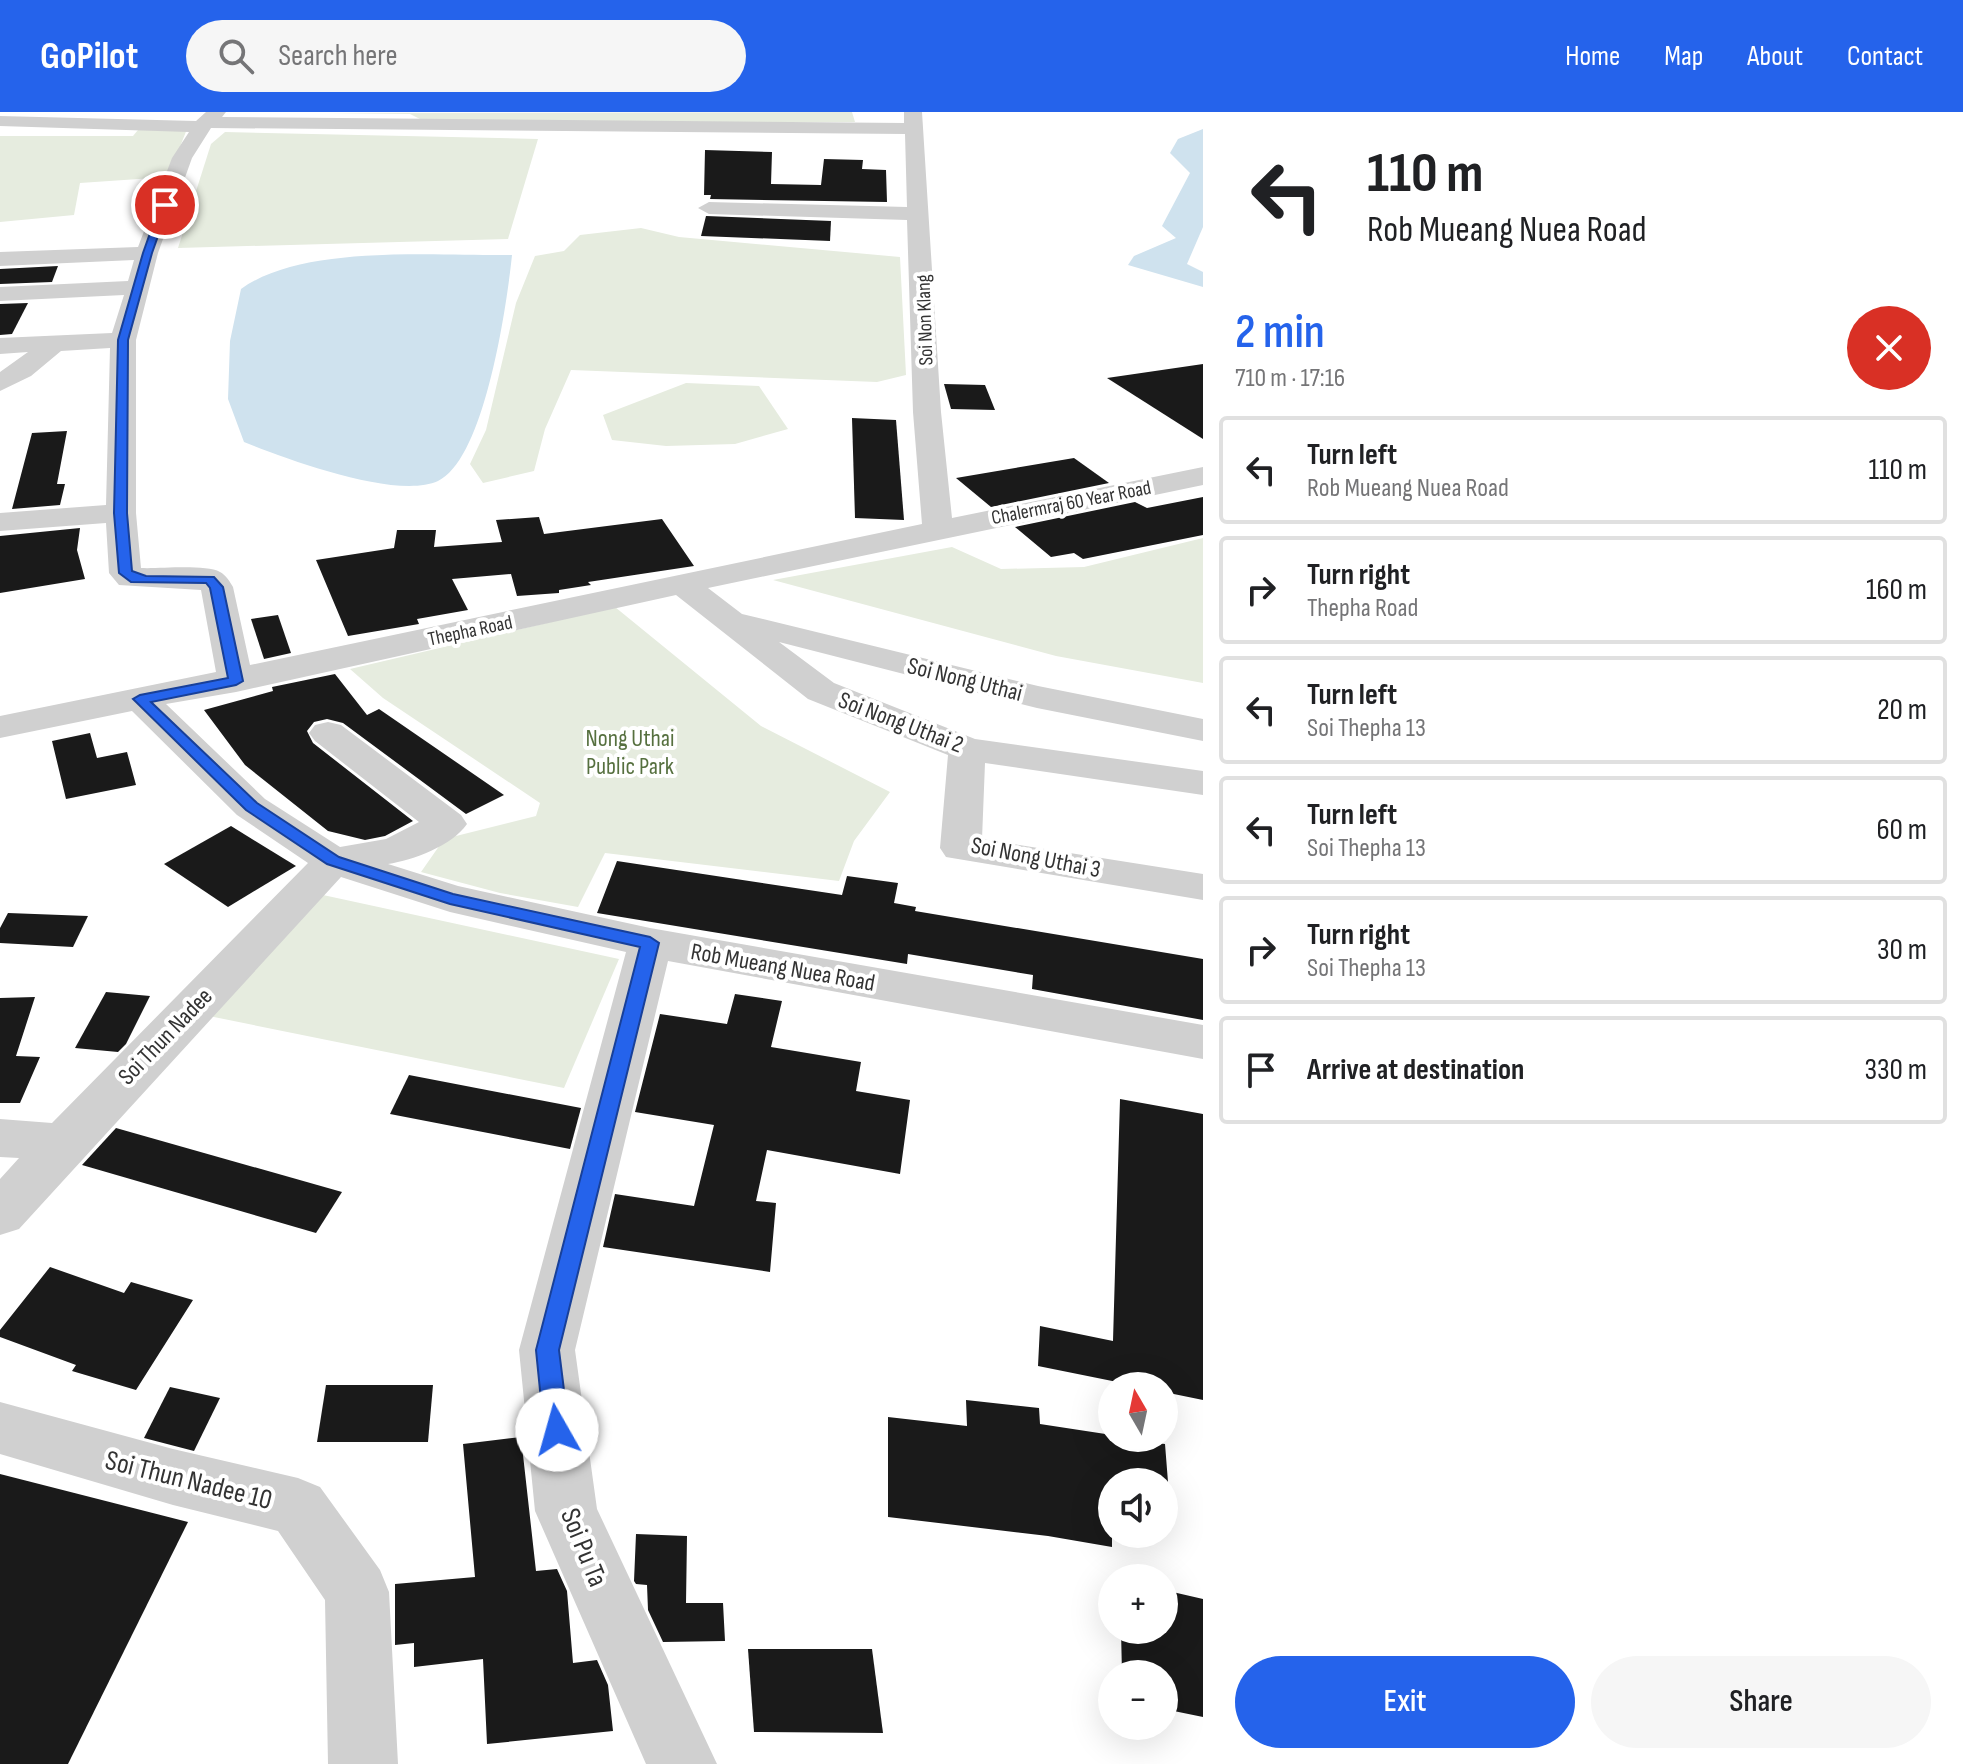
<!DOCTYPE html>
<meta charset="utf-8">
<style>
body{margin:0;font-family:"Sofia Sans Condensed",sans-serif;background:#f6f6f6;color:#202124;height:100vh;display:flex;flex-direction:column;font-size:30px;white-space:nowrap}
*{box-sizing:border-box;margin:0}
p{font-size:26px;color:#757577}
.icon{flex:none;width:44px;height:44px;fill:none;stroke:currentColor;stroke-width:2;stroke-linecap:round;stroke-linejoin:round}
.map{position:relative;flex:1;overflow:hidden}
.side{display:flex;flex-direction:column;background:#fff;width:760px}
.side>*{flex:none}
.top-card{background:#fff;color:#202124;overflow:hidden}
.needle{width:52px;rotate:351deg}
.controls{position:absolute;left:1098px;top:1260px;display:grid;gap:16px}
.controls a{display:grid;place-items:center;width:80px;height:80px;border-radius:50%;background:#fff;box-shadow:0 8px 32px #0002;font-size:40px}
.pin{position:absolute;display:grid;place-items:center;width:68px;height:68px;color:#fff;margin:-34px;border:4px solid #fff;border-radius:50%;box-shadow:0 2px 8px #0007}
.me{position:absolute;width:88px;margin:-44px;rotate:353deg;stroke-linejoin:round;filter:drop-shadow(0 0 6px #0008)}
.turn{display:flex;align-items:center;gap:28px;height:168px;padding:0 32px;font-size:36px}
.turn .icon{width:104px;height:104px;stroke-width:2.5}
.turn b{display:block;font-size:56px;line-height:68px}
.round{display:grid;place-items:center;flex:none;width:84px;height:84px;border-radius:42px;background:#f6f6f6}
.head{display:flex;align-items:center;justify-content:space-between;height:136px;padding:0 32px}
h1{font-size:48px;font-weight:600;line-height:60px;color:#2563eb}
.button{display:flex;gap:16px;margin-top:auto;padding:16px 32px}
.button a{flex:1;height:92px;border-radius:48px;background:#2563eb;color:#fff;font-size:32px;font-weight:600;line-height:92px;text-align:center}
.button a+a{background:#f6f6f6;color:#202124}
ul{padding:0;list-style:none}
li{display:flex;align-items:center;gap:24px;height:108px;margin:0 16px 12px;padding:0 16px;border:4px solid #e0e0e0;border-radius:8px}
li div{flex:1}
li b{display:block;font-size:30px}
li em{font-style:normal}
header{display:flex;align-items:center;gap:48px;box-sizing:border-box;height:112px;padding:0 40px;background:#2563eb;color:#fff}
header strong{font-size:38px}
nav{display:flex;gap:44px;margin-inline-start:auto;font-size:28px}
.search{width:560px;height:72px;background:#f6f6f6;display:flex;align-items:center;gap:20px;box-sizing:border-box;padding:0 28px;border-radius:44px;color:#757577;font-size:30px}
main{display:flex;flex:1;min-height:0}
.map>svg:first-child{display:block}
.green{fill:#e6ecdf}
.water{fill:#cfe2ee}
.building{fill:#1a1a1a}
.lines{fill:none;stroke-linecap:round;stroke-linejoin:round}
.minor{fill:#d0d0d0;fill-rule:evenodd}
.route{fill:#2563eb;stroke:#184099;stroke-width:2}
.labels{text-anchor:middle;stroke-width:8;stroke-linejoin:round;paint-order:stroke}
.far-street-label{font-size:20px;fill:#333;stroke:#fff}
.street-label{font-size:24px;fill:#333;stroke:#fff}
.park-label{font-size:24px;fill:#56703f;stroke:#fff}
.near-street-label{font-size:28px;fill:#333;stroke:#fff}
</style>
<header>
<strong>GoPilot</strong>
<div class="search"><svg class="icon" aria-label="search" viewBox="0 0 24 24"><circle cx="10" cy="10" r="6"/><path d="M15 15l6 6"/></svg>Search here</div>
<nav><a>Home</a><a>Map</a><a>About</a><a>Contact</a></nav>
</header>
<main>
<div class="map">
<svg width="1203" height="1652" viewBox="0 0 1203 1652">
<rect width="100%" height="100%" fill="#fff"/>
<g class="green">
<polygon points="852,0 855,10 426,10 410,2 326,1"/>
<polygon points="187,17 168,65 80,71 74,103 0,110 0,24 133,24 138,18"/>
<polygon points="225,20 538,27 508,127 178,136 211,32"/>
<polygon points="641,116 679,125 900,145 906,263 877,270 571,258 545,317 534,359 483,371 470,352 486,318 516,191 535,144 564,139 580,123"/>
<polygon points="686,271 759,274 788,317 735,332 666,334 612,328 603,303"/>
<polygon points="1203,426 1203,571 1056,544 773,468 952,435 1001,457 1084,455"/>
<polygon points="615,495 761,614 890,680 854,729 839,769 605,741 578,795 500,781 421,760 444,727 536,704 540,691 383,586 350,557"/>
<polygon points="323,783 619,847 564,976 209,904"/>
</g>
<g class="water">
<polygon points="1203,17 1203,115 1187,152 1203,160 1203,175 1128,153 1134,144 1176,126 1162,114 1190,61 1170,41 1178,27"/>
<path d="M512 143C507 192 485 347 438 369 396 388 287 347 244 330L228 287 230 229 241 177C303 132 435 144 512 143Z"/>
</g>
<g class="building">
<polygon points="705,38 772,40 771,72 821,73 824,47 863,48 862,57 886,58 887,90 710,87 711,83 704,83"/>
<polygon points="706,104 831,109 830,129 701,124"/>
<polygon points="58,154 52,170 0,172 0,157"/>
<polygon points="28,191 12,222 0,223 0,192"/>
<polygon points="1203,252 1203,327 1107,266"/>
<polygon points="944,272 985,273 995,298 951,297"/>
<polygon points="852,306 896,308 904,408 855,406"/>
<polygon points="67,319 57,372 65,372 60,393 12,397 32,321"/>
<polygon points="1074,346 1109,371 991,395 956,366"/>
<polygon points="1203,385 1203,423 1083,447 1074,441 1051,445 1015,415 1135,390 1147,396"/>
<polygon points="539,405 544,422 662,407 694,454 588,470 591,473 559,478 559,481 517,484 511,462 452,467 468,498 417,507 419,512 348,524 316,448 394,436 397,418 436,418 434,435 502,430 496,408"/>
<polygon points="80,416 77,438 85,467 0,481 0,424"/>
<polygon points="278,503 291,541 264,547 251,507"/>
<polygon points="335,562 367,603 379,597 504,683 466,702 343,611 327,607 314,610 307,619 313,631 413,709 385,724 365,728 328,719 245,653 204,598 273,579 272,575"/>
<polygon points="90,621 97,646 127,640 136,673 66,687 52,629"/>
<polygon points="231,714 296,754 228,795 164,752"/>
<polygon points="617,749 842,783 847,764 898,771 894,791 916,795 915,799 1203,847 1203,908 1032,877 1033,863 908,842 907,852 597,801"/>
<polygon points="8,801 88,804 73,835 0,831 0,816"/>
<polygon points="106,880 150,884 126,932 118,940 75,936"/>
<polygon points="735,882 782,889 771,935 861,950 856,979 910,988 900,1062 767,1038 756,1089 776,1091 770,1160 603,1135 615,1082 694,1094 714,1013 635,1000 660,902 727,912"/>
<polygon points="35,885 16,944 40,945 20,991 0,991 0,886"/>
<polygon points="409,963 581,996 570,1037 390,1002"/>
<polygon points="1120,987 1203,1002 1203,1288 1164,1280 1164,1274 1137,1274 1038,1254 1040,1214 1113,1229"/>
<polygon points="116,1016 342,1080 316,1121 82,1053"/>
<polygon points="50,1155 124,1181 131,1170 193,1188 136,1278 72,1259 76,1253 0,1225 0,1218"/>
<polygon points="326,1273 433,1273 428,1330 317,1330"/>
<polygon points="170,1275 220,1286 194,1339 144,1326"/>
<polygon points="966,1288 1039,1296 1040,1312 1112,1323 1112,1326 1165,1332 1168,1370 1112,1370 1112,1435 1048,1424 888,1405 888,1305 967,1314"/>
<polygon points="521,1325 536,1459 557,1457 567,1479 573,1551 597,1548 608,1573 613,1619 487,1632 483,1547 414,1555 414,1531 395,1533 395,1472 475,1465 463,1332"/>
<polygon points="0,1362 188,1410 68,1652 0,1652"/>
<polygon points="636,1422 687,1424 686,1491 723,1491 725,1529 663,1530 648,1498 647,1473 636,1472 634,1469"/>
<polygon points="1164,1478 1203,1487 1203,1605 1164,1597 1164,1562 1122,1562 1121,1518 1164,1518"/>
<polygon points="748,1537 872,1537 883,1621 754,1620"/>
</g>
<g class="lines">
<g class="minor">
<path d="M206 0H226L222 5 904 11V0H922L941 300 952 406 1203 355V373L708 476 742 502 1038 574 1203 607V629L1037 596 779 530 834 571 975 627 1203 659V683L985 651 982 727 1203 762V788L946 745 940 736 948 643 808 587 676 483 236 580 166 592 265 687 340 735 386 727 419 710 315 629 309 621 315 613 328 610 341 613 461 703 467 712C452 734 413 748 388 752L458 774 650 816 1203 913V947L668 849 575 1238 597 1397 717 1652H646L535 1399 519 1238 626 840 450 800 341 765 19 1117 0 1123V1067L19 1046 0 1045V1007L52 1011 308 751 237 703 132 599 0 626V604L216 560 201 478 119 473 109 461 106 411 0 419V401L106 393 110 236 61 239 31 264 0 279V260L28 240 0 242V226L112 221 124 183 0 189V175L128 169 134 148 0 154V140L138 135 172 46 189 20 0 14V4L196 9ZM211 16 905 22 907 95 709 90 698 96 709 102 907 108 913 300 922 412 250 553 233 475C230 470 226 463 220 460 205 452 159 457 141 456L136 401V228L158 141 192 46Z"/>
<polygon points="0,1290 173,1337 298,1366 320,1375 380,1458 389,1480 398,1652 328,1652 325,1488 278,1419 173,1393 0,1342"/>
</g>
</g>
<polygon class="route" points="165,91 169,93 152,141 128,228 127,401 132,459 146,464 214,465 223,475 243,569 236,573 151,590 257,691 339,745 453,782 650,825 659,831 559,1238 569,1318 565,1326 557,1329 548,1326 544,1318 536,1238 640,835 450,792 327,752 246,698 133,587 140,583 228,566 210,476 206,471 131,470 119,461 114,401 118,228 143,141 160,93"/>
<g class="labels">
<g class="far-street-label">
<text transform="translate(924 208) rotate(-92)" y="7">Soi Non Klang</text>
<text transform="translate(1071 390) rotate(-11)" y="7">Chalermraj 60 Year Road</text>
<text transform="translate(470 518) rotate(-12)" y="7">Thepha Road</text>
</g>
<g class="street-label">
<text transform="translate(965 567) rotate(14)" y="8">Soi Nong Uthai</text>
<text transform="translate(901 610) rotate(21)" y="8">Soi Nong Uthai 2</text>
<text transform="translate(1036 745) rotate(11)" y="8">Soi Nong Uthai 3</text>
<text transform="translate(783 855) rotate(10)" y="8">Rob Mueang Nuea Road</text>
<text transform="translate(165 924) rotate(-46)" y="8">Soi Thun Nadee</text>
</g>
<g class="park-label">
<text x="630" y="634">Nong Uthai<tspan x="630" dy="28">Public Park</tspan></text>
</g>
<g class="near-street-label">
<text transform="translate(189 1367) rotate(14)" y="10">Soi Thun Nadee 10</text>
<text transform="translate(585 1435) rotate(68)" y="10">Soi Pu Ta</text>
</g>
</g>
</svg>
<div class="controls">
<a><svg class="needle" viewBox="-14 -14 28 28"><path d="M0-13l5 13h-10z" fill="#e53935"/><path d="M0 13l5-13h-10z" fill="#757577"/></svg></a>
<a><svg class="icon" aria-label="sound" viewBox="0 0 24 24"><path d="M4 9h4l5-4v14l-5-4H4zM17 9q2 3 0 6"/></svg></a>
<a>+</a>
<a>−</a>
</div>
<div class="pin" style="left:165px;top:93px;background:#d93025"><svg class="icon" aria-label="arrive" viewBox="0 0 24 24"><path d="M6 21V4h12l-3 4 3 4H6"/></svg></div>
<svg class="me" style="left:557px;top:1318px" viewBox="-20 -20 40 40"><circle r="19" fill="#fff"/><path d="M0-13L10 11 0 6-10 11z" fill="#2563eb"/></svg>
</div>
<section class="side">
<div class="top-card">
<div class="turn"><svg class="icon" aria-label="left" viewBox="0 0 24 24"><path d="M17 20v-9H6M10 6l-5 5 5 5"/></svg><div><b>110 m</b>Rob Mueang Nuea Road</div></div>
</div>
<div class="head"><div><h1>2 min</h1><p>710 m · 17:16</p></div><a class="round" style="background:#d93025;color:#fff"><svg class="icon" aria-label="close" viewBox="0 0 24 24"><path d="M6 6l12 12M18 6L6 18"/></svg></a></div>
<ul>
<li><svg class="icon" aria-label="left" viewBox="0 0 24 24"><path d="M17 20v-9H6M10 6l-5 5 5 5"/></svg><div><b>Turn left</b><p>Rob Mueang Nuea Road</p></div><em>110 m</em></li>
<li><svg class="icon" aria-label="right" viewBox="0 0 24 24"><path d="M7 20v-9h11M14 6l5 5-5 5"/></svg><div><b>Turn right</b><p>Thepha Road</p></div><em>160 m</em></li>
<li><svg class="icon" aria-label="left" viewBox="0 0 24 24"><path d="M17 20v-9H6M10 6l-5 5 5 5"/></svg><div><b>Turn left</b><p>Soi Thepha 13</p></div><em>20 m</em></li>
<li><svg class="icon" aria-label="left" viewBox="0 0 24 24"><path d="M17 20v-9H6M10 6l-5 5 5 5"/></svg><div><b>Turn left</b><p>Soi Thepha 13</p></div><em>60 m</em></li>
<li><svg class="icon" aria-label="right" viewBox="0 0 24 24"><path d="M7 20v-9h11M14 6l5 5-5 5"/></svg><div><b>Turn right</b><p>Soi Thepha 13</p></div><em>30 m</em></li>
<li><svg class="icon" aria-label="arrive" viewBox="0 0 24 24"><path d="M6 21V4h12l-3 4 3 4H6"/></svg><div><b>Arrive at destination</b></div><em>330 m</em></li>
</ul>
<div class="button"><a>Exit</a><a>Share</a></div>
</section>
</main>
